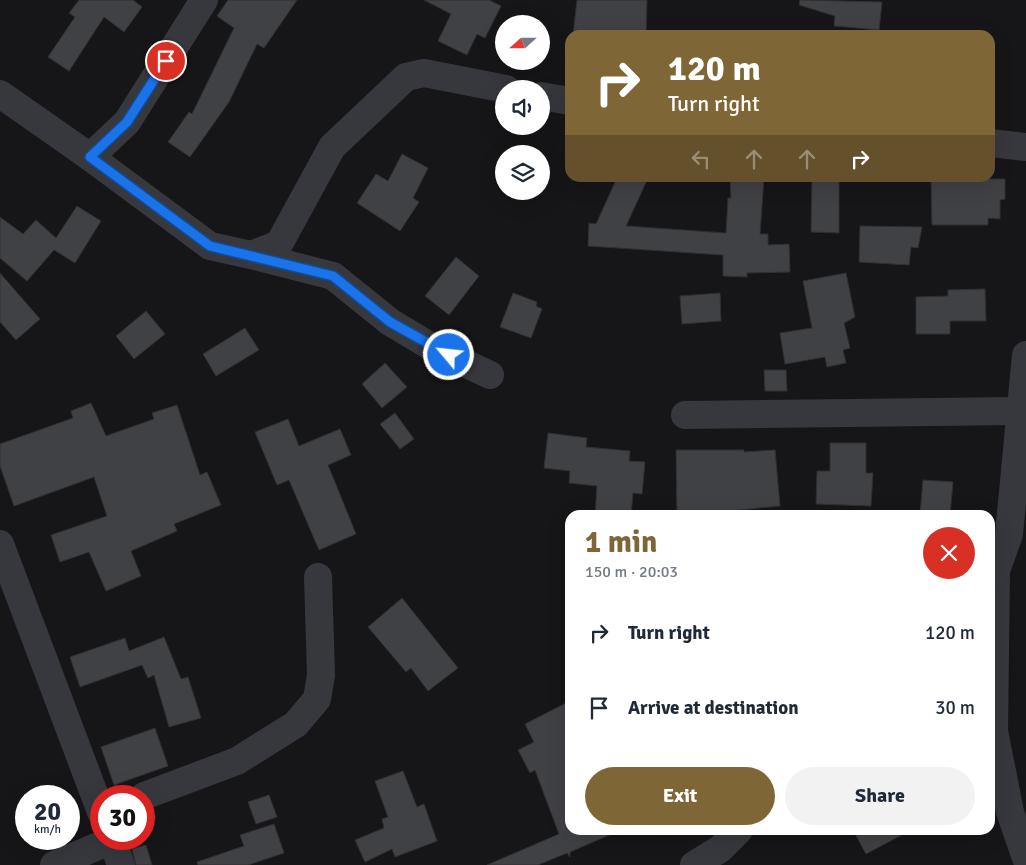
<!DOCTYPE html>
<meta charset="utf-8">
<style>
body{margin:0;font-family:Signika,sans-serif;background:#f2f2f3;color:#1f2937;height:100vh;display:flex;flex-direction:column;font-size:19px;white-space:nowrap}
*{box-sizing:border-box;margin:0}
p{font-size:16px;color:#747a83}
.icon{flex:none;width:28px;height:28px;fill:none;stroke:currentColor;stroke-width:2;stroke-linecap:round;stroke-linejoin:round}
.map{position:relative;flex:1;overflow:hidden}
.panel{position:absolute;left:565px;top:510px;width:430px;height:325px;display:flex;flex-direction:column;background:#fff;border-radius:15px;box-shadow:0 5px 20px #0002}
.panel>*{flex:none}
.hud{position:absolute;left:565px;top:30px;width:430px;height:152px;border-radius:15px;box-shadow:0 5px 20px #0002;background:#7e6636;color:#fff;overflow:hidden}
.needle{width:32px;rotate:249deg}
.controls{position:absolute;left:495px;top:15px;display:grid;gap:10px}
.controls a{display:grid;place-items:center;width:55px;height:55px;border-radius:50%;background:#fff;box-shadow:0 5px 20px #0002;font-size:25px}
.speed{position:absolute;left:15px;top:785px;display:flex;gap:10px;font-size:25px;font-weight:700;text-align:center}
.speed>*{display:grid;place-content:center;width:65px;height:65px;border-radius:50%;background:#fff;box-shadow:0 5px 20px #0002;line-height:1}
.speed small{font-size:12px;font-weight:400}
.speed .limit{border:8px solid #d22;background:#fff;color:#111}
.pin{position:absolute;display:grid;place-items:center;width:42px;height:42px;color:#fff;margin:-21px;border:2px solid #fff;border-radius:50%;box-shadow:0 1px 5px #0007}
.me{position:absolute;width:55px;margin:-28px;rotate:298deg;stroke-linejoin:round;filter:drop-shadow(0 0 4px #0008)}
.turn{display:flex;align-items:center;gap:18px;height:105px;padding:0 20px;font-size:22px}
.turn .icon{width:65px;height:65px;stroke-width:2.5}
.turn b{display:block;font-size:35px;line-height:42px}
.lanes{display:flex;align-items:center;height:48px;padding:0 20px;background:#0003;justify-content:center;gap:25px;direction:ltr}
.lanes .off{opacity:.35}
.round{display:grid;place-items:center;flex:none;width:52px;height:52px;border-radius:26px;background:#f2f2f3}
.summary{display:flex;align-items:center;justify-content:space-between;height:85px;padding:0 20px}
h1{font-size:30px;font-weight:700;line-height:38px;color:#7e6636}
.cta{display:flex;gap:10px;margin-top:auto;padding:10px 20px}
.cta a{flex:1;height:58px;border-radius:30px;background:#7e6636;color:#fff;font-size:20px;font-weight:700;line-height:58px;text-align:center}
.cta a+a{background:#f2f2f3;color:#1f2937}
ul{padding:0;list-style:none}
li{display:flex;align-items:center;gap:15px;height:75px;padding:0 20px}
li div{flex:1}
li b{display:block;font-size:19px}
li em{font-style:normal}
.map>svg:first-child{display:block}
.building{fill:#404145;stroke:#303034}
.lines{fill:none;stroke-linecap:round;stroke-linejoin:round}
.minor{stroke:#37383d;stroke-width:28}
.route-casing{stroke:#114b97;stroke-width:12}
.route{stroke:#1a73e8;stroke-width:9}
</style>
<div class="map">
<svg width="1026" height="865" viewBox="0 0 1026 865">
<rect width="100%" height="100%" fill="#161618"/>
<g class="building">
<polygon points="79,0 133,0 142,7 124,32 104,17 69,71 48,57 75,17 69,13"/>
<polygon points="228,0 297,0 264,48 257,44 229,102 190,157 168,142 189,112 192,114 234,28 217,16"/>
<polygon points="424,0 489,0 501,6 485,38 477,34 467,55 438,41 451,14"/>
<polygon points="577,0 647,0 646,35 573,35"/>
<polygon points="800,0 882,2 879,30 834,26 835,16 799,5"/>
<polygon points="402,154 428,168 413,198 419,202 400,231 357,203 376,174 388,181"/>
<polygon points="617,178 648,178 626,226 726,233 728,198 731,198 730,178 764,178 760,234 768,234 768,245 789,244 790,272 747,273 747,277 723,276 723,255 588,246 589,223 596,224"/>
<polygon points="812,178 839,178 839,233 811,232"/>
<polygon points="931,179 1005,179 1005,199 1000,200 1000,219 988,218 988,225 932,225"/>
<polygon points="77,206 101,221 75,263 54,250 27,281 0,258 0,217 23,234 36,220 56,238"/>
<polygon points="860,226 922,227 918,248 911,247 909,265 859,262"/>
<polygon points="456,257 479,276 449,315 425,296"/>
<polygon points="0,273 40,319 16,340 0,322"/>
<polygon points="846,273 855,317 844,323 850,348 843,350 846,363 827,367 825,357 785,364 780,333 812,328 803,281"/>
<polygon points="985,289 986,321 950,321 950,334 916,334 916,297 948,296 948,290"/>
<polygon points="513,293 537,302 536,306 542,309 531,338 500,327"/>
<polygon points="720,293 721,321 682,324 680,296"/>
<polygon points="146,311 165,334 134,359 116,336"/>
<polygon points="245,328 259,350 216,376 203,354"/>
<polygon points="385,363 407,387 382,408 362,384"/>
<polygon points="764,370 786,370 787,391 765,391"/>
<polygon points="91,403 106,436 154,419 152,413 177,405 200,475 207,472 221,505 174,524 177,531 131,551 141,576 106,591 89,552 60,562 51,535 107,516 94,477 14,506 0,466 0,444 73,418 71,411"/>
<polygon points="395,413 414,439 400,449 380,424"/>
<polygon points="288,419 299,446 340,429 351,455 328,465 356,534 319,550 289,480 277,485 255,432"/>
<polygon points="548,433 587,438 586,447 630,451 629,461 645,462 642,494 633,493 631,515 595,515 597,486 569,483 570,471 544,468"/>
<polygon points="830,443 866,443 866,473 873,473 871,506 816,504 817,471 830,471"/>
<polygon points="676,450 744,450 744,452 775,450 780,506 718,512 718,515 677,515"/>
<polygon points="923,480 953,482 950,515 920,515"/>
<polygon points="402,598 458,668 428,691 411,668 406,672 368,627"/>
<polygon points="164,637 181,679 188,677 201,718 169,727 154,675 148,678 142,665 80,687 70,657 125,638 129,651"/>
<polygon points="570,701 570,830 621,830 570,852 570,857 567,853 538,865 487,865 559,834 535,770 530,773 518,750 534,742 525,724"/>
<polygon points="155,728 168,766 114,785 101,747"/>
<polygon points="403,771 417,807 424,804 437,841 395,857 392,849 365,862 355,840 384,828 382,819 388,817 375,781"/>
<polygon points="269,795 277,817 256,824 248,802"/>
<polygon points="274,824 284,853 248,865 198,865 197,862 244,846 240,835"/>
<polygon points="853,830 911,830 866,854"/>
<polygon points="146,845 152,865 136,865 132,849"/>
</g>
<g class="lines">
<g class="minor">
<polyline points="0,94 90,157 127,122 204,0"/>
<polyline points="541,96 570,101"/>
<polyline points="990,143 1026,147"/>
<polyline points="90,157 210,246 251,255 279,244 332,147 406,77 424,73 506,89"/>
<polyline points="251,255 333,276 390,322 435,349 490,375"/>
<polyline points="685,415 1020,411"/>
<polyline points="0,544 101,812"/>
<polyline points="996,571 994,731 1010,812 1026,858"/>
<polyline points="990,579 996,571 1009,534 1026,355"/>
<polyline points="144,796 237,761 296,724 317,699 321,675 318,577"/>
<polyline points="112,839 121,865"/>
<polyline points="54,865 112,840"/>
<polyline points="694,865 720,849 739,830"/>
</g>
</g>
<g class="lines">
<g class="route-casing">
<polyline id="route" points="166,61 127,122 90,157 210,246 333,276 390,322 449,355"/>
</g>
<use href="#route" class="route"/>
</g>
</svg>
<div class="controls">
<a><svg class="needle" viewBox="-14 -14 28 28"><path d="M0-13l5 13h-10z" fill="#e53935"/><path d="M0 13l5-13h-10z" fill="#747a83"/></svg></a>
<a><svg class="icon" aria-label="sound" viewBox="0 0 24 24"><path d="M4 9h4l5-4v14l-5-4H4zM17 9q2 3 0 6"/></svg></a>
<a><svg class="icon" aria-label="layers" viewBox="0 0 24 24"><path d="M12 4l9 5-9 5-9-5zM3 14l9 5 9-5"/></svg></a>
</div>
<div class="speed"><div>20<small>km/h</small></div><div class="limit">30</div></div>
<div class="pin" style="left:166px;top:61px;background:#d93025"><svg class="icon" aria-label="arrive" viewBox="0 0 24 24"><path d="M6 21V4h12l-3 4 3 4H6"/></svg></div>
<svg class="me" style="left:449px;top:355px" viewBox="-20 -20 40 40"><circle r="17" fill="#1a73e8" stroke="#fff" stroke-width="3"/><path d="M0-11L8 9 0 5-8 9z" fill="#fff"/></svg>
<div class="hud">
<div class="turn"><svg class="icon" aria-label="right" viewBox="0 0 24 24"><path d="M7 20v-9h11M14 6l5 5-5 5"/></svg><div><b>120 m</b>Turn right</div></div>
<div class="lanes"><svg class="icon off" aria-label="left" viewBox="0 0 24 24"><path d="M17 20v-9H6M10 6l-5 5 5 5"/></svg><svg class="icon off" aria-label="ahead" viewBox="0 0 24 24"><path d="M12 20V5M6 11l6-6 6 6"/></svg><svg class="icon off" aria-label="ahead" viewBox="0 0 24 24"><path d="M12 20V5M6 11l6-6 6 6"/></svg><svg class="icon" aria-label="right" viewBox="0 0 24 24"><path d="M7 20v-9h11M14 6l5 5-5 5"/></svg></div>
</div>
<section class="panel">
<div class="summary"><div><h1>1 min</h1><p>150 m · 20:03</p></div><a class="round" style="background:#d93025;color:#fff"><svg class="icon" aria-label="close" viewBox="0 0 24 24"><path d="M6 6l12 12M18 6L6 18"/></svg></a></div>
<ul>
<li><svg class="icon" aria-label="right" viewBox="0 0 24 24"><path d="M7 20v-9h11M14 6l5 5-5 5"/></svg><div><b>Turn right</b></div><em>120 m</em></li>
<li><svg class="icon" aria-label="arrive" viewBox="0 0 24 24"><path d="M6 21V4h12l-3 4 3 4H6"/></svg><div><b>Arrive at destination</b></div><em>30 m</em></li>
</ul>
<div class="cta"><a>Exit</a><a>Share</a></div>
</section>
</div>
